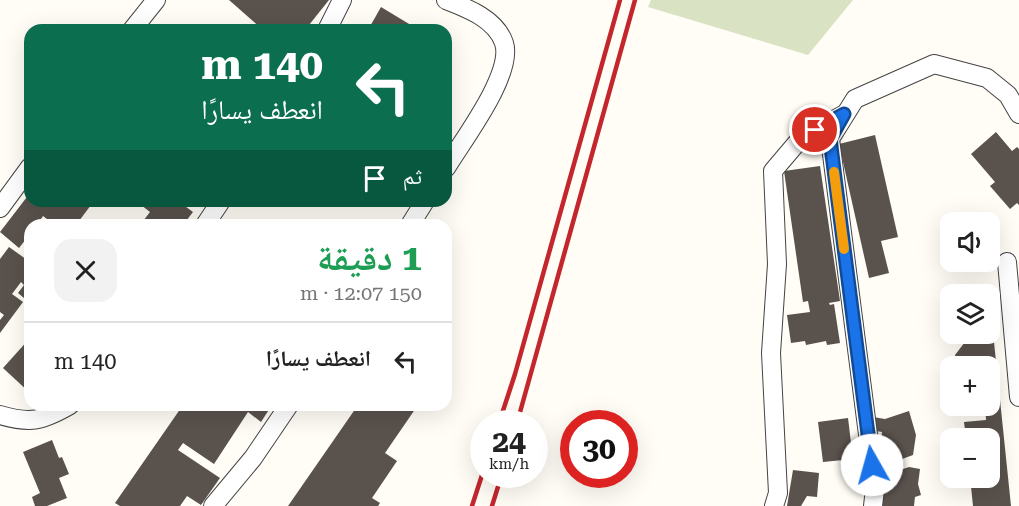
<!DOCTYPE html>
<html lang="ar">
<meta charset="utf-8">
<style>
body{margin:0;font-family:"Roboto Serif","Noto Naskh Arabic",serif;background:#f2f2f2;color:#222;direction:rtl;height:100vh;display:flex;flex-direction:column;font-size:22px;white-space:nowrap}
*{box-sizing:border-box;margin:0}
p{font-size:20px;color:#767676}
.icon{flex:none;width:33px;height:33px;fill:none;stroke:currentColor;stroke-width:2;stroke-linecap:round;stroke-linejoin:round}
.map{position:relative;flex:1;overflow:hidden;direction:ltr}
.side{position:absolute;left:24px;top:219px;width:428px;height:192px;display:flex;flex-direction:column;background:#fff;border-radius:18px;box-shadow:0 6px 24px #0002;direction:rtl}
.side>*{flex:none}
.hud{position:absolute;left:24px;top:24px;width:428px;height:183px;border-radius:18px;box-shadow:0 6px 24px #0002;direction:rtl;background:#0b6e4f;color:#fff;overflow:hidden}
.controls{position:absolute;left:940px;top:212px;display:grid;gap:12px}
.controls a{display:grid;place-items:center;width:60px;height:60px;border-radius:12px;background:#fff;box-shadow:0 6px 24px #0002;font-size:30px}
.speed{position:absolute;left:470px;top:410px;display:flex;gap:12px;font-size:30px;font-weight:700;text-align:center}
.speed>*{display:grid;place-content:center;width:78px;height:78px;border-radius:50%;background:#fff;box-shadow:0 6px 24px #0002;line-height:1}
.speed small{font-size:15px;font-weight:400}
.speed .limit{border:9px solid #d22;background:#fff;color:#111}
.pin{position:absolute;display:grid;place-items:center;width:51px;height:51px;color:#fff;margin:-26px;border:3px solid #fff;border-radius:50%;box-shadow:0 2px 6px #0007}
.me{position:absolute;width:66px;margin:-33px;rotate:353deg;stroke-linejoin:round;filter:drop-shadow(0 0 4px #0008)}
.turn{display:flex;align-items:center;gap:21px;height:126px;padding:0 30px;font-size:27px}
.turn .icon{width:78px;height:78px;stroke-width:2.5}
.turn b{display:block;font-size:42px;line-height:51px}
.then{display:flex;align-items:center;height:57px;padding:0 30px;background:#0003;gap:12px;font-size:22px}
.round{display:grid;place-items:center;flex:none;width:63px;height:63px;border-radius:18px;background:#f2f2f2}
.head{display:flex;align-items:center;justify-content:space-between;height:102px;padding:0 30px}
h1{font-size:36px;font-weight:700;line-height:45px;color:#1e9e55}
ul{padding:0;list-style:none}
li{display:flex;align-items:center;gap:18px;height:78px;padding:0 30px;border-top:2px solid #e0e0e0}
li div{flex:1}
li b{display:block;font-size:22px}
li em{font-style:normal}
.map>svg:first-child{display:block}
.cemetery{fill:#d9e3c4}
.building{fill:#5a524d}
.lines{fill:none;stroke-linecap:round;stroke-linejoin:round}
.minor-casing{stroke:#444;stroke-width:20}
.minor{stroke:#fff;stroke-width:18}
.rail{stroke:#c4262e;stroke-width:4.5}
.route-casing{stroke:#114b97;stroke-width:15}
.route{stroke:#1a73e8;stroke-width:10}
.slow{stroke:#f59e0b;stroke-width:10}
</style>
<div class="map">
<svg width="1019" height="506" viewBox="0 0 1019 506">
<rect width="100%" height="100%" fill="#fffdf5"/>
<polygon class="cemetery" points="651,0 853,0 808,55 648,7"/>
<g class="building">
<polygon points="229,0 329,0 305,30 263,30"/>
<polygon points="381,7 419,30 368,30"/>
<polygon points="996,132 1012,151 1017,147 1019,149 1019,205 1017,203 1010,209 990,186 995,182 971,154"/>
<polygon points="875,135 898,237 881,241 889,273 869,278 839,144"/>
<polygon points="820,166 840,301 829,303 830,305 834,304 840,343 827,345 826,341 806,345 805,341 791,343 787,315 810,312 808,301 803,302 784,171"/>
<polygon points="30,193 30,201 94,201 76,225 55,225 43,216 37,225 30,225 30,234 19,248 0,232"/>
<polygon points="144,201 178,201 193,212 183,225 140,225 150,212 141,205"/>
<polygon points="9,247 30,262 30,290 24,298 18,293 24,285 21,282 12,294 23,302 0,333 0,320 4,315 0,312 0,259"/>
<polygon points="968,333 978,333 979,344 994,342 1011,506 973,506 970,477 990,477 990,438 966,438 964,422 986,420 985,405 990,405 990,366 956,366 955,355 968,338"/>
<polygon points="30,338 30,393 3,368"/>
<polygon points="183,405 272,405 261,422 248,412 214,464 183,443 178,450 220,478 201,505 187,496 180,506 120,506 115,503"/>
<polygon points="358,405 418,405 385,453 397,461 372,498 380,503 378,506 288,506"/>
<polygon points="909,411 916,435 913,455 894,462 897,471 909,467 920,469 918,484 921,495 915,497 914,506 879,506 884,474 880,462 887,460 881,442 882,432 876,431 873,417 885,419"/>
<polygon points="848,418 853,459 823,462 818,422"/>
<polygon points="52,440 59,458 62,457 69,474 59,478 67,498 47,506 35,506 32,497 40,493 23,452"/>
<polygon points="793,470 819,473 817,497 807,496 801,506 787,506"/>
</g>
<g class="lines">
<g class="minor-casing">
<g id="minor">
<polyline points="132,30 156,0"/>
<polyline points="327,30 342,0"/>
<path d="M446 168C462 141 514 74 504 43 496 19 467 8 446 0"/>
<polyline points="0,208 30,167"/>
<polyline points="205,225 221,201"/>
<polyline points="410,225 425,201"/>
<polyline points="1007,262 1019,397"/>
<path d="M0 415C31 424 42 421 70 405"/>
<polyline points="213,506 253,458 289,405"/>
<polyline points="774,506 778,493 771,353 777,264 773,171 801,138 843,115"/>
<polyline points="873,506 875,489 830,139 855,99 934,64 987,78 1008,95 1019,114"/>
</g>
</g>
<use href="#minor" class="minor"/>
<g class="rail">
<polyline points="499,423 515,374 620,0"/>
<polyline points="517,423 635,0"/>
<polyline points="472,506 483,472"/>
<polyline points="492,506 502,474"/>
</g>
</g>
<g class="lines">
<g class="route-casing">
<polyline id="route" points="815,130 844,114 830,139 872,465"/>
</g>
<use href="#route" class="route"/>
<polyline class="slow" points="834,172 844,249"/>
</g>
</svg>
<div class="controls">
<a><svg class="icon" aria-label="sound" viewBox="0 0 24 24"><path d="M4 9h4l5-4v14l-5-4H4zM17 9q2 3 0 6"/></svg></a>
<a><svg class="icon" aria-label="layers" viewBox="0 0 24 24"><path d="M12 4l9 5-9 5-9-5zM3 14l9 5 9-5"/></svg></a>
<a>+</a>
<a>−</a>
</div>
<div class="speed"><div>24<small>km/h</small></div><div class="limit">30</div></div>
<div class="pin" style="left:815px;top:130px;background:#d93025"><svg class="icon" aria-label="arrive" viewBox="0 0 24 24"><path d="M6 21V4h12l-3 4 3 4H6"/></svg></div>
<svg class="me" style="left:872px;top:465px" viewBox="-20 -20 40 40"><circle r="19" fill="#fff"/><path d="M0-13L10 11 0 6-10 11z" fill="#1a73e8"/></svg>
<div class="hud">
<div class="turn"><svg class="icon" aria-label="left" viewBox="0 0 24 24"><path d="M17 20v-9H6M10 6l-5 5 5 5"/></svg><div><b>140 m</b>انعطف يسارًا</div></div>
<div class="then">ثم<svg class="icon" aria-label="arrive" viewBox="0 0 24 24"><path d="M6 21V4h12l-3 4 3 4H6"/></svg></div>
</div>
<section class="side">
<div class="head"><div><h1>1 دقيقة</h1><p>150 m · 12:07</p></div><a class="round"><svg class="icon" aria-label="close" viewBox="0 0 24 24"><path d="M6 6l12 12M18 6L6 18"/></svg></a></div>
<ul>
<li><svg class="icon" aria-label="left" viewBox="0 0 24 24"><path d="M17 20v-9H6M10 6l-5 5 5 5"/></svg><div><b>انعطف يسارًا</b></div><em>140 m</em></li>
</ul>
</section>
</div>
